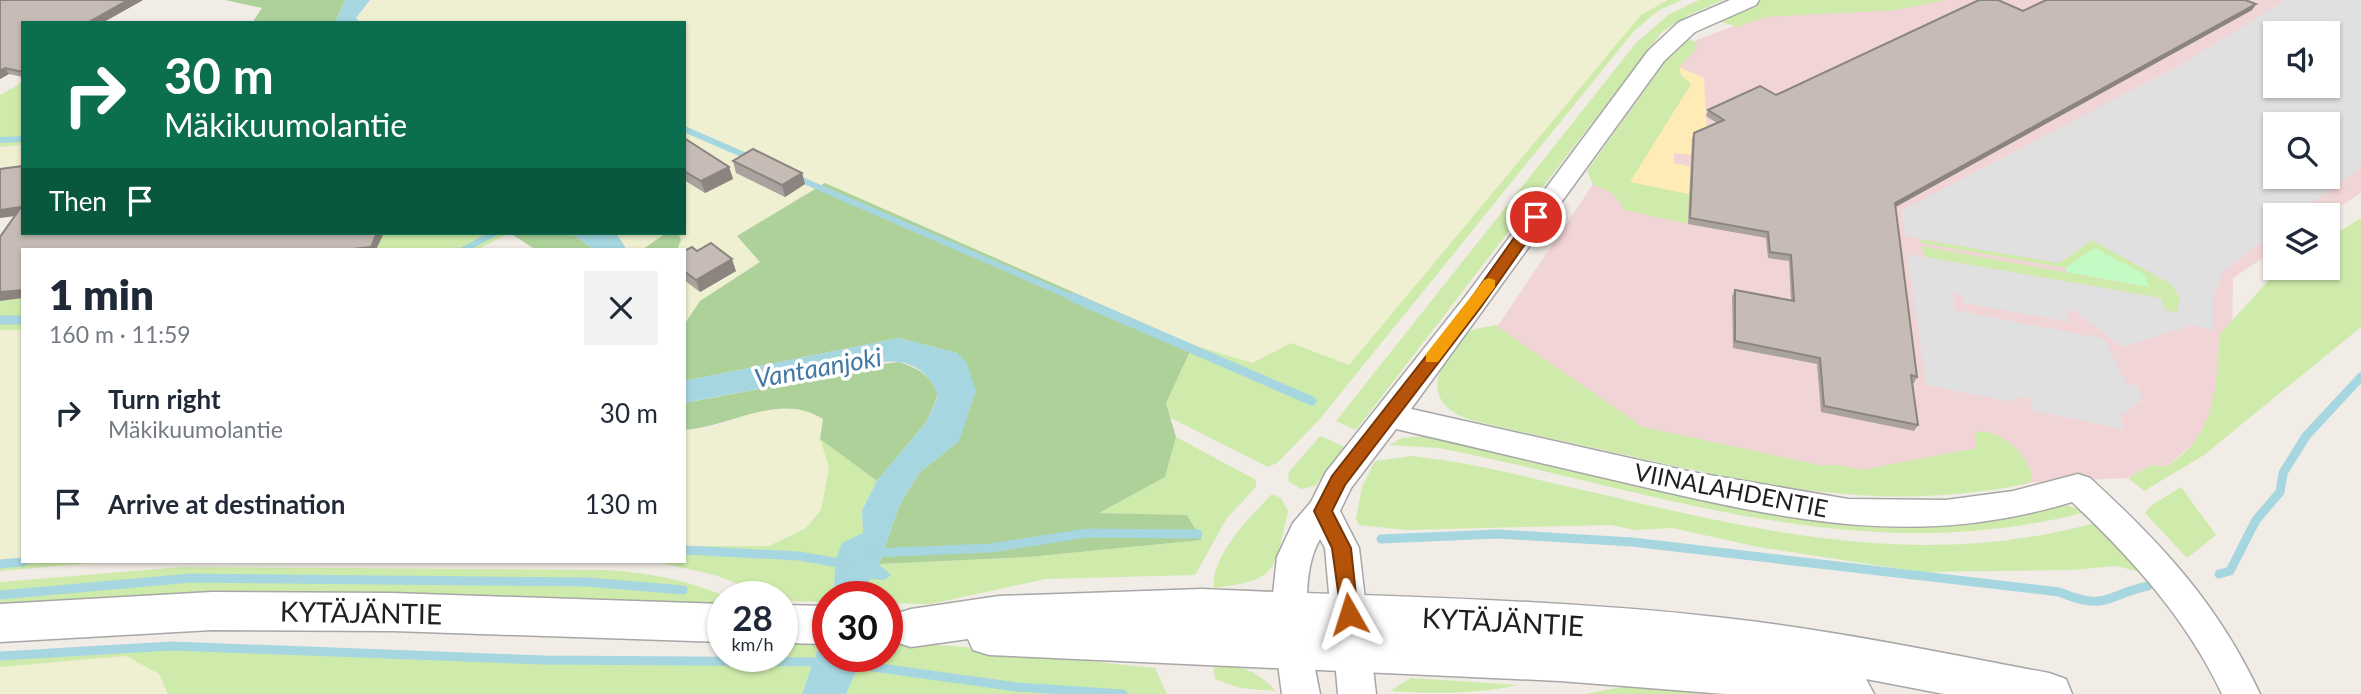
<!DOCTYPE html>
<meta charset="utf-8">
<style>
body{margin:0;font-family:Lato,sans-serif;background:#f2f2f3;color:#1f2937;height:100vh;display:flex;flex-direction:column;font-size:26px;white-space:nowrap}
*{box-sizing:border-box;margin:0}
p{font-size:23px;color:#747a83}
.icon{flex:none;width:38px;height:38px;fill:none;stroke:currentColor;stroke-width:2;stroke-linecap:round;stroke-linejoin:round}
.map{position:relative;flex:1;overflow:hidden}
.panel{position:absolute;left:21px;top:248px;width:665px;height:315px;display:flex;flex-direction:column;background:#fff;border-radius:0px;box-shadow:0 2px 5px #0004}
.panel>*{flex:none}
.hud{position:absolute;left:21px;top:21px;width:665px;height:214px;border-radius:0px;box-shadow:0 2px 5px #0004;background:#0b6e4f;color:#fff;overflow:hidden}
.controls{position:absolute;left:2263px;top:21px;display:grid;gap:14px}
.controls a{display:grid;place-items:center;width:77px;height:77px;border-radius:0px;background:#fff;box-shadow:0 2px 5px #0004;font-size:35px}
.speed{position:absolute;left:707px;top:581px;display:flex;gap:14px;font-size:35px;font-weight:700;text-align:center}
.speed>*{display:grid;place-content:center;width:91px;height:91px;border-radius:50%;background:#fff;box-shadow:0 2px 5px #0004;line-height:1}
.speed small{font-size:18px;font-weight:400}
.speed .limit{border:10px solid #d22;background:#fff;color:#111}
.pin{position:absolute;display:grid;place-items:center;width:60px;height:60px;color:#fff;margin:-30px;border:4px solid #fff;border-radius:50%;box-shadow:0 2px 7px #0007}
.me{position:absolute;width:77px;margin:-38px;rotate:354deg;stroke-linejoin:round;filter:drop-shadow(0 0 5px #0008)}
.turn{display:flex;align-items:center;gap:24px;height:147px;padding:0 28px;font-size:32px}
.turn .icon{width:91px;height:91px;stroke-width:2.5}
.turn b{display:block;font-size:49px;line-height:60px}
.then{display:flex;align-items:center;height:66px;padding:0 28px;background:#0003;gap:14px;font-size:26px}
.round{display:grid;place-items:center;flex:none;width:74px;height:74px;border-radius:0px;background:#f2f2f3}
.summary{display:flex;align-items:center;justify-content:space-between;height:119px;padding:0 28px}
h1{font-size:42px;font-weight:800;line-height:52px}
ul{padding:0;list-style:none}
li{display:flex;align-items:center;gap:21px;height:91px;padding:0 28px}
li div{flex:1}
li b{display:block;font-size:26px}
li em{font-style:normal}
.map>svg:first-child{display:block}
.commercial{fill:#f1d5d6;fill-rule:evenodd}
.farmland{fill:#efefd1}
.grass{fill:#cfebab}
.forest{fill:#aed19a}
.sand{fill:#ffebb6}
.park{fill:#c3fbc4}
.parking{fill:#e0e0e0;fill-rule:evenodd}
.water{fill:#a6d6df}
.lines{fill:none;stroke-linecap:round;stroke-linejoin:round}
.stream-far1{stroke:#a6d6df;stroke-width:6}
.stream{stroke:#a6d6df;stroke-width:9}
.minor-casing{stroke:#a7a7a7;stroke-width:3}
.tertiary-casing{stroke:#a7a7a7;stroke-width:3}
.minor{fill:#fff;fill-rule:evenodd}
.tertiary{fill:#fff;fill-rule:evenodd}
.wall{fill:#aaa29c}
.shaded-wall{fill:#8b847f}
.building{fill:#c6bcb5;stroke:#8b847f;stroke-width:2}
.route{fill:#b45309;stroke:#753606;stroke-width:2}
.slow{fill:#f59e0b}
.labels{text-anchor:middle;stroke-width:7;stroke-linejoin:round;paint-order:stroke}
.street-label{font-size:24px;fill:#202020;stroke:#fff}
.water-label{font-size:26px;font-style:italic;fill:#4379a3;stroke:#fff}
.near-street-label{font-size:28px;fill:#202020;stroke:#fff}
</style>
<div class="map">
<svg width="2361" height="694" viewBox="0 0 2361 694">
<rect width="100%" height="100%" fill="#f1ece6"/>
<path class="commercial" d="M1918 0H2361V193L2327 215H2275V250L2233 278 2231 397 2194 443 2166 467 2152 465 2128 478 1936 487 1635 436 1495 330 1688 43 1767 14ZM2275 33H2328V86H2275ZM2275 124H2328V177H2275Z"/>
<g class="farmland">
<polygon points="373,0 1668,0 1641,15 1349,366 1292,343 1252,363 1193,345 825,183 737,236 760,262 700,301 684,325 684,250 677,250 681,240 678,233 684,233 684,23 360,23 356,18"/>
<polygon points="23,146 23,215 0,218 0,149"/>
<polygon points="616,233 666,233 642,250 627,250"/>
<polygon points="23,250 23,559 0,561 0,253"/>
<polygon points="799,408 823,419 820,439 829,467 821,510 806,528 769,546 684,546 684,430 710,428 758,411"/>
<polygon points="126,656 159,674 168,694 0,694 0,667"/>
</g>
<g class="grass">
<polygon points="1668,0 1682,0 1659,10 1634,31 1319,420 1277,463 1268,467 1171,418 1166,403 1193,345 1252,363 1291,343 1349,365 1641,15"/>
<polygon points="1699,0 1723,0 1689,15 1662,32 1356,430 1336,421 1636,43 1668,15"/>
<polygon points="1761,0 1945,0 1897,10 1766,17 1737,27 1719,21 1719,18"/>
<polygon points="1689,39 1696,43 1697,48 1679,67 1691,84 1631,182 1689,194 1688,224 1625,210 1613,194 1593,184 1587,171 1676,47"/>
<polygon points="23,82 23,145 0,147 0,95"/>
<path d="M2361 218V327L2204 455 2144 491 2128 478 2152 465 2166 467C2176 459 2188 451 2195 441 2217 412 2218 370 2219 335L2280 268H2328V239Z"/>
<polygon points="384,233 509,233 477,250 376,250"/>
<polygon points="1920,239 2059,263 2092,240 2171,284 2180,298 2177,312 2166,311 2161,298 1925,257 1921,246 2148,287 2095,248 2065,268 1921,243"/>
<polygon points="23,298 23,330 0,330 0,301"/>
<path d="M1495 325 1643 427 1819 465H1840L1861 470 1977 448 1974 433C1997 424 2033 458 2032 480L2026 484C1888 511 1787 490 1652 461 1592 447 1531 435 1471 420 1434 408 1428 383 1451 353 1456 347 1461 336 1468 332 1476 328 1487 327 1495 325Z"/>
<polygon points="1320,436 1345,447 1315,486 1301,489 1288,481 1289,472"/>
<path d="M1424 436 1964 522 2008 519 2066 505 2086 512C1860 571 1659 492 1439 448L1389 445 1402 438Z"/>
<polygon points="1176,437 1256,480 1256,487 1227,518 1195,575 1046,579 930,604 887,603 887,597 879,597 881,588 869,584 870,579 890,574 879,564 1029,557 1202,540 1187,515 1097,513 1165,477"/>
<polygon points="820,439 877,481 862,509 863,533 835,562 834,597 828,597 828,602 782,601 782,597 771,597 715,575 657,562 684,562 684,546 769,546 806,528 821,510 829,467"/>
<path d="M1412 456C1470 462 1526 477 1583 490 1761 531 1917 572 2099 522L2153 575 2116 566 2072 570 1921 572 1758 547 1672 528 1634 530 1611 525 1406 530 1359 525 1356 519 1362 487 1375 461Z"/>
<polygon points="2181,487 2216,535 2187,558 2145,513 2152,505"/>
<path d="M1272 494 1281 498 1288 511C1274 572 1279 580 1214 588 1210 556 1252 515 1272 494Z"/>
<polygon points="23,559 23,562 103,562 0,571 0,561"/>
<path d="M182 567 607 570C650 573 687 580 727 597H723V603C482 598 240 585 0 608V582Z"/>
<polygon points="782,642 820,643 802,694 168,694 159,674 126,656 0,667 0,656 171,646 544,660 705,662 728,656 782,656"/>
<path d="M887 643C977 644 1066 660 1155 668L1167 694H846L863 656H887Z"/>
<path d="M1213 663C1237 664 1259 671 1275 691L1240 688 1215 679Z"/>
<path d="M1411 678 1519 685C1478 694 1433 694 1390 691Z"/>
<polygon points="1633,685 1778,694 1585,694"/>
</g>
<g class="forest">
<polygon points="225,0 345,0 335,23 252,23 262,8"/>
<polygon points="825,183 1193,345 1166,403 1176,437 1165,477 1099,513 1187,515 1202,540 1029,557 879,564 899,506 920,472 959,441 957,353 899,338 684,381 684,325 700,301 760,262 737,236"/>
<polygon points="510,233 571,233 595,250 536,250"/>
<polygon points="666,233 678,233 681,240 677,250 642,250"/>
<path d="M899 362C920 369 930 375 938 395L927 421 877 481 820 439 823 419C780 391 731 427 684 430V403L801 381 857 367Z"/>
</g>
<polygon class="sand" points="1679,67 1704,78 1707,132 1691,155 1674,153 1674,163 1691,167 1689,194 1630,182 1691,84 1681,75"/>
<polygon class="park" points="2095,248 2145,275 2149,287 2067,272 2065,268"/>
<path class="parking" d="M2286 0H2361V167L2297 215H2275V232L2222 273 2213 297V330L2193 325 2122 347 2076 312 2066 310 2069 322 1963 303 1961 294 1953 293 1954 310 2104 339 2127 384 2138 386 2142 401 2120 415 2124 429 2034 411 2028 397 2014 398 2012 402 1926 385 1907 254 2161 298 2166 311 2177 312 2180 298 2171 284 2092 240 2059 263 1906 236 1901 211 2180 65ZM2275 33H2328V86H2275ZM2275 124H2328V177H2275Z"/>
<g class="water">
<polygon points="345,0 370,0 356,18 360,23 335,23"/>
<polygon points="571,233 616,233 627,250 595,250"/>
<path d="M899 338 957 353 967 363 976 391 959 441 920 472 899 506 879 564 891 575 885 580 870 579 869 584 881 588 879 597H834L835 562 842 543 863 533 862 510 877 481 927 421 938 396C931 377 920 366 900 362 868 358 831 375 800 381 762 389 723 395 684 403V381Z"/>
<polygon points="820,643 828,643 828,656 863,656 846,694 802,694"/>
</g>
<g class="lines">
<g class="stream-far1">
<polyline points="684,129 751,158"/>
<polyline points="0,140 23,139"/>
<polyline points="795,177 1076,299"/>
<polyline points="463,250 495,233"/>
</g>
<g class="stream">
<polyline points="1072,297 1312,401"/>
<polyline points="0,320 23,320"/>
<path d="M1381 539 1498 534 1632 542 2059 592C2108 612 2105 595 2148 586"/>
<polyline points="684,550 799,556 845,564"/>
<polyline points="873,553 991,548 1087,533 1198,534"/>
<polyline points="0,564 23,562"/>
<polyline points="2219,574 2230,571 2256,520 2280,492 2283,473 2306,436 2361,377"/>
<polyline points="0,595 191,578 588,582 683,590"/>
<polyline points="0,656 171,646 544,660 821,662"/>
<polyline points="851,664 1017,687 1123,694"/>
</g>
<g class="minor-casing">
<path id="minor" d="M1730 0H1759L1756 5 1695 32 1664 61 1411 409 1692 472 1848 499 1946 500 2013 491 2078 474 2090 478C2162 544 2218 604 2260 694H2222C2186 618 2132 559 2072 502 1920 548 1795 522 1644 487 1561 468 1479 448 1396 429L1351 488 1340 511 1359 548 1376 694H1338L1325 548 1320 539C1296 581 1311 649 1320 694H1282L1271 613 1277 557 1293 523 1311 502 1326 472 1465 297 1648 51 1679 22Z"/>
</g>
<g class="tertiary-casing">
<g id="tertiary">
<path d="M1202 589C1376 597 1552 598 1725 618 1834 630 1942 653 2049 673L2066 679 2072 694H1944L1866 679 1874 694H1725L1560 681 989 655 973 650 968 639 911 647 895 642 888 628 895 614 911 609 999 596Z"/>
<polygon points="212,592 393,593 723,604 723,642 393,631 212,630 0,642 0,604"/>
<polygon points="782,605 828,606 828,644 782,643"/>
</g>
</g>
<use href="#minor" class="minor"/>
<use href="#tertiary" class="tertiary"/>
</g>
<g class="wall">
<polygon points="0,0 143,0 102,23 23,23 23,77 9,74 0,79"/>
<polygon points="2256,4 2252,10 1895,207 1917,377 1914,383 1912,383 1918,425 1914,431 1821,412 1817,364 1733,348 1732,296 1735,290 1791,300 1789,261 1768,258 1766,238 1688,224 1692,139 1694,133 1717,123 1706,116 1708,110 1776,95 2023,11"/>
<polygon points="684,138 729,167 733,179 705,193 684,180"/>
<polygon points="733,161 802,173 805,184 785,197 736,173"/>
<polygon points="684,251 697,251 736,271 700,292 684,280"/>
</g>
<g class="shaded-wall">
<polygon points="128,0 143,0 102,23 87,23"/>
<polygon points="2256,4 2252,10 1892,209 1895,203"/>
<polygon points="5,68 9,74 0,79 0,71"/>
<polygon points="729,167 733,179 705,193 701,181"/>
<polygon points="802,173 805,184 785,197 782,185"/>
<polygon points="21,207 23,215 0,218 0,210"/>
<polygon points="377,233 384,233 376,250 343,250"/>
<polygon points="732,259 736,271 700,292 696,280"/>
<polygon points="23,290 23,298 0,301 0,292"/>
</g>
<g class="building">
<polygon points="0,0 128,0 87,23 23,23 23,72 5,68 0,71"/>
<polygon points="1979,0 1998,0 2023,11 2046,0 2245,0 2256,4 1895,203 1917,377 1911,375 1918,425 1824,406 1820,358 1735,341 1735,290 1794,301 1791,255 1770,252 1768,232 1690,218 1694,133 1724,120 1708,110 1760,86 1776,95"/>
<polygon points="684,138 729,167 701,181 684,171"/>
<polygon points="753,149 802,173 782,185 733,161"/>
<polygon points="23,166 23,233 377,233 371,247 343,250 23,250 23,290 0,292 0,237 21,207 0,210 0,169"/>
<polygon points="711,243 732,259 696,280 684,271 684,251 692,247 697,251"/>
</g>
<polygon class="route" points="1536,213 1542,214 1542,220 1481,307 1345,485 1332,511 1351,548 1358,614 1355,620 1342,620 1332,548 1314,511 1332,476 1470,300 1531,214"/>
<polygon class="slow" points="1489,278 1495,280 1495,287 1438,362 1426,362 1426,354 1484,280"/>
<g class="labels">
<g class="street-label">
<text transform="translate(1731 491) rotate(11)" y="8">VIINALAHDENTIE</text>
</g>
<g class="water-label">
<text transform="translate(818 368) rotate(-10)" y="9">Vantaanjoki</text>
</g>
<g class="near-street-label">
<text transform="translate(361 613) rotate(1)" y="10">KYTÄJÄNTIE</text>
<text transform="translate(1503 622) rotate(3)" y="10">KYTÄJÄNTIE</text>
</g>
</g>
</svg>
<div class="controls">
<a><svg class="icon" aria-label="sound" viewBox="0 0 24 24"><path d="M4 9h4l5-4v14l-5-4H4zM17 9q2 3 0 6"/></svg></a>
<a><svg class="icon" aria-label="search" viewBox="0 0 24 24"><circle cx="10" cy="10" r="6"/><path d="M15 15l6 6"/></svg></a>
<a><svg class="icon" aria-label="layers" viewBox="0 0 24 24"><path d="M12 4l9 5-9 5-9-5zM3 14l9 5 9-5"/></svg></a>
</div>
<div class="speed"><div>28<small>km/h</small></div><div class="limit">30</div></div>
<div class="pin" style="left:1536px;top:217px;background:#d93025"><svg class="icon" aria-label="arrive" viewBox="0 0 24 24"><path d="M6 21V4h12l-3 4 3 4H6"/></svg></div>
<svg class="me" style="left:1349px;top:614px" viewBox="-20 -20 40 40"><path d="M0-17L14 15 0 8-14 15z" fill="#b45309" stroke="#fff" stroke-width="4"/></svg>
<div class="hud">
<div class="turn"><svg class="icon" aria-label="right" viewBox="0 0 24 24"><path d="M7 20v-9h11M14 6l5 5-5 5"/></svg><div><b>30 m</b>Mäkikuumolantie</div></div>
<div class="then">Then<svg class="icon" aria-label="arrive" viewBox="0 0 24 24"><path d="M6 21V4h12l-3 4 3 4H6"/></svg></div>
</div>
<section class="panel">
<div class="summary"><div><h1>1 min</h1><p>160 m · 11:59</p></div><a class="round"><svg class="icon" aria-label="close" viewBox="0 0 24 24"><path d="M6 6l12 12M18 6L6 18"/></svg></a></div>
<ul>
<li><svg class="icon" aria-label="right" viewBox="0 0 24 24"><path d="M7 20v-9h11M14 6l5 5-5 5"/></svg><div><b>Turn right</b><p>Mäkikuumolantie</p></div><em>30 m</em></li>
<li><svg class="icon" aria-label="arrive" viewBox="0 0 24 24"><path d="M6 21V4h12l-3 4 3 4H6"/></svg><div><b>Arrive at destination</b></div><em>130 m</em></li>
</ul>
</section>
</div>
